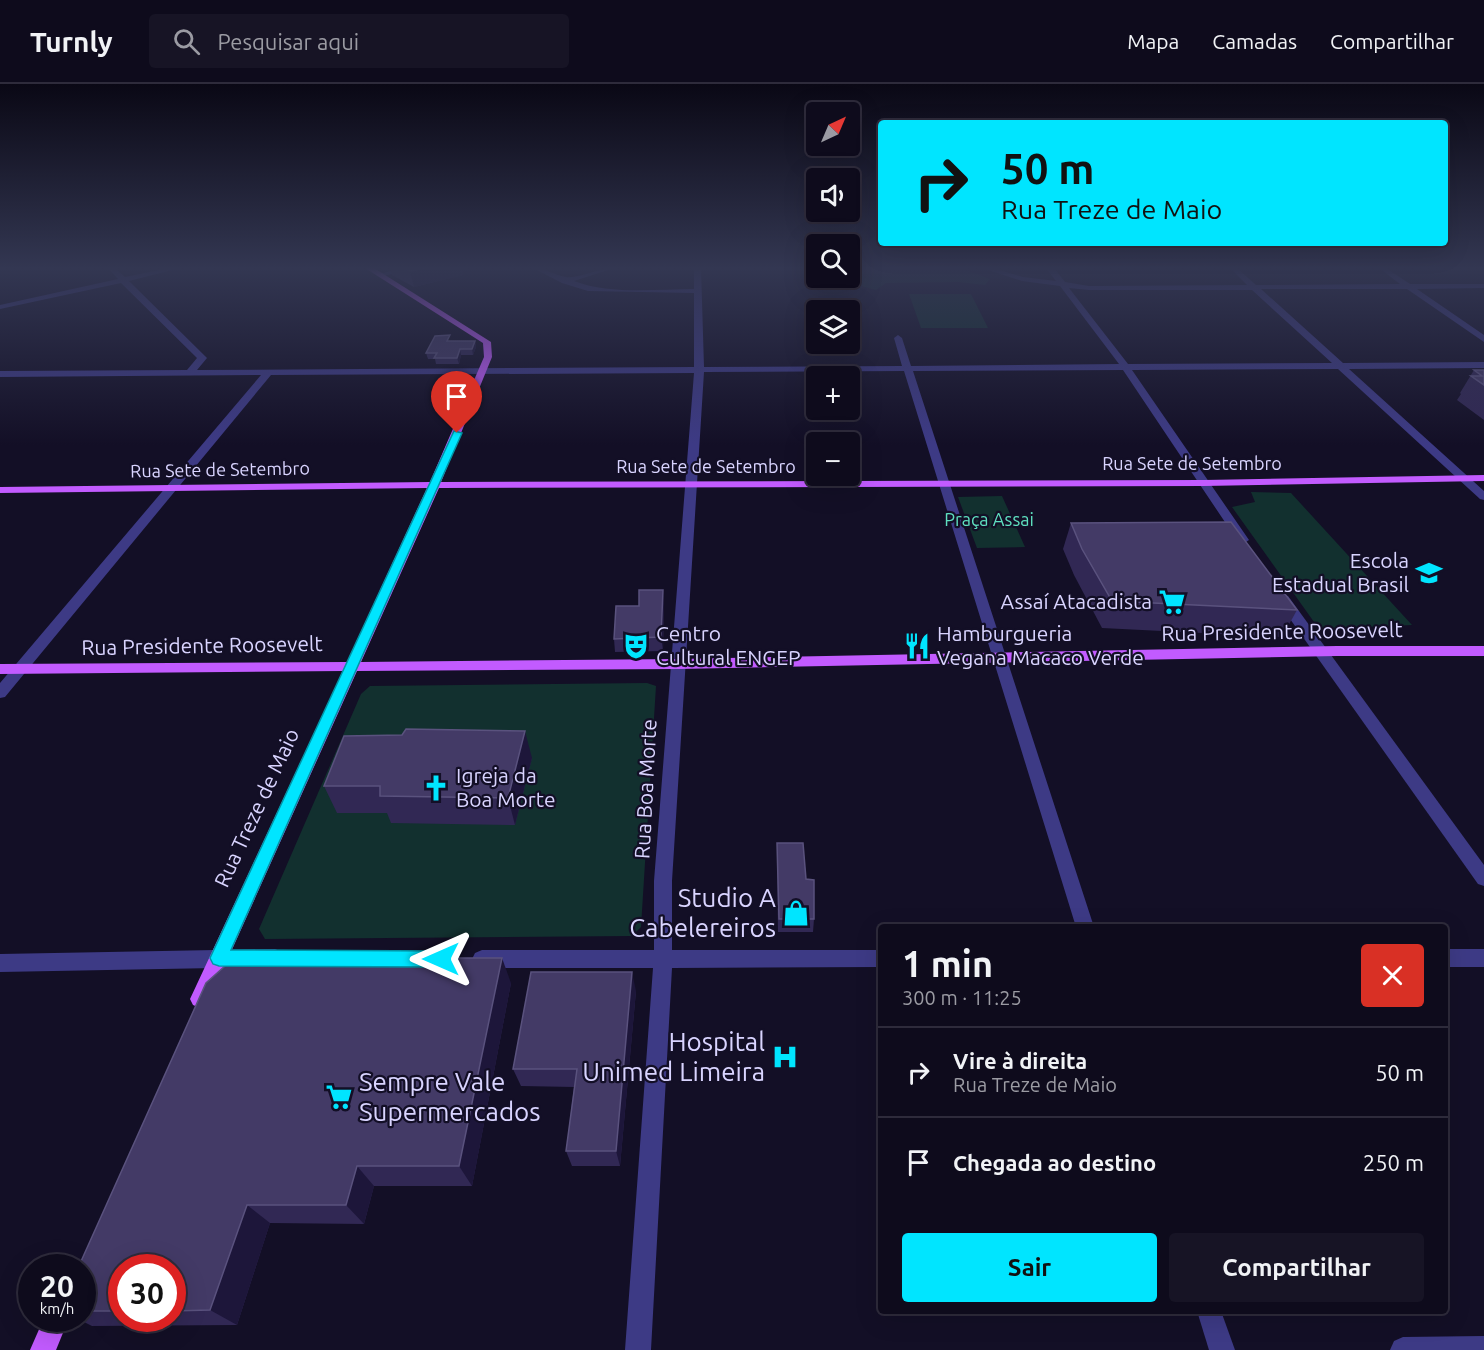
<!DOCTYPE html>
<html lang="pt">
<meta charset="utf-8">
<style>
body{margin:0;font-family:Ubuntu,sans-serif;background:#171425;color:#f1f3f6;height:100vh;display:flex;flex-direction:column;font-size:22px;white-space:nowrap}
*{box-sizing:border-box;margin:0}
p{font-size:20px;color:#9b9ba3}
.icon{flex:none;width:33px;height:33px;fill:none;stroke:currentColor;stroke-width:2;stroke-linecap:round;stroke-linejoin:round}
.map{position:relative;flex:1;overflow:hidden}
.side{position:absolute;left:878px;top:840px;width:570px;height:390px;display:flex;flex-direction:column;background:#0e0b1c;border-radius:6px;box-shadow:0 6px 24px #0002,0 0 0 2px #2e2b3b}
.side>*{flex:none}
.hud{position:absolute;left:878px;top:36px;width:570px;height:126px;border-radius:6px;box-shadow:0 6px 24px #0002,0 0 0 2px #2e2b3b;background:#00e5ff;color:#111;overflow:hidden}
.needle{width:39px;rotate:44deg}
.fabs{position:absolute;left:806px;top:18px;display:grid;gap:12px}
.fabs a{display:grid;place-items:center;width:54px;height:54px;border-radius:6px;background:#0e0b1c;box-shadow:0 6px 24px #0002,0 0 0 2px #2e2b3b;font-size:30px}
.speed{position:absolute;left:18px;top:1170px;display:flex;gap:12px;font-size:30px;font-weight:700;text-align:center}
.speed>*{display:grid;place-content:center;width:78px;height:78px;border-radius:50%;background:#0e0b1c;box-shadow:0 6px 24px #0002,0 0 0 2px #2e2b3b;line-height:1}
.speed small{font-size:15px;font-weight:400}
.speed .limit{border:9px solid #d22;background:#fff;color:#111}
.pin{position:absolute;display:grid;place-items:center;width:51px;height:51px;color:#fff;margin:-62px -26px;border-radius:50% 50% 50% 0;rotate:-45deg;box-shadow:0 0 6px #0007}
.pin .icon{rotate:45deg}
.me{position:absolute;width:66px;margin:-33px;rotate:270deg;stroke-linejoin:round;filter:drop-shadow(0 0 4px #0008)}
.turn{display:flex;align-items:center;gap:21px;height:126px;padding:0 24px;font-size:27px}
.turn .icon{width:78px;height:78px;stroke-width:2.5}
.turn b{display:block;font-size:42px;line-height:51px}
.round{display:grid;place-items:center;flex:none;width:63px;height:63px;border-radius:6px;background:#171425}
.head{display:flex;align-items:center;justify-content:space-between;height:102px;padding:0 24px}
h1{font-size:36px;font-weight:700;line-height:45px}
.action{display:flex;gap:12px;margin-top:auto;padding:12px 24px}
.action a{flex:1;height:69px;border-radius:6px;background:#00e5ff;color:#111;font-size:24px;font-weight:700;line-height:69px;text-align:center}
.action a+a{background:#171425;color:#f1f3f6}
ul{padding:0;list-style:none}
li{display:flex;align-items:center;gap:18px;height:90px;padding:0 24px;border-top:2px solid #2e2b3b}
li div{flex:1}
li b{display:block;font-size:22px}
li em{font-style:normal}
header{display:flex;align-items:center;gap:36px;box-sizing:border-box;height:84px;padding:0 30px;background:#0e0b1c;border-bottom:2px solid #2e2b3b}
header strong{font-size:28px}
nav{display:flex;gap:33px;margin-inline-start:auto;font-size:21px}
.search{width:420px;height:54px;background:#171425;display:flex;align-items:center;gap:15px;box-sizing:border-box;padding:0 21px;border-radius:6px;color:#9b9ba3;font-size:22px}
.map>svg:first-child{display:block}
.green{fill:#12302f}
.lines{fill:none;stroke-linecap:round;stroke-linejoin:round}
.minor{fill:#3d3a85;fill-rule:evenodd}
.major{fill:#c25bff;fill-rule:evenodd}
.wall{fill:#312854;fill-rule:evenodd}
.shaded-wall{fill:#1d163a}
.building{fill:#433a66;stroke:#5a527e;stroke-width:1.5}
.route{fill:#00e5ff;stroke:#0095a6;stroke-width:1.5}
.labels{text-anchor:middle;stroke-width:4.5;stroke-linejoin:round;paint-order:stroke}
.far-street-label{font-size:18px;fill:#d9d4ff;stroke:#130f26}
.far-park-label{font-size:18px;fill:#5fe0c0;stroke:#130f26}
.poi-label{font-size:21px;fill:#d9d4ff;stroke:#130f26;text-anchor:start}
.street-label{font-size:21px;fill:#d9d4ff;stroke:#130f26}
.near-poi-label{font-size:26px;fill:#d9d4ff;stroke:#130f26;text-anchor:end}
</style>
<header>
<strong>Turnly</strong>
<div class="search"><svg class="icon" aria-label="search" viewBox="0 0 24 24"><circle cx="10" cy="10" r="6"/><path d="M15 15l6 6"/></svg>Pesquisar aqui</div>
<nav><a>Mapa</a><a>Camadas</a><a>Compartilhar</a></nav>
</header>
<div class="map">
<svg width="1484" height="1266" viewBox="0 0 1484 1266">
<rect width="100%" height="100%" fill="#130f26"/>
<g class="green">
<polygon points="849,184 960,184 990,195 985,201 958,198 886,199 876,206 850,199 860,191"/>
<polygon points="909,210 971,210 988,244 921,244"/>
<polygon points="1251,408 1291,409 1412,541 1319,545 1232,423 1255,418"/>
<polygon points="1002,412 1025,463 977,464 958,413"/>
<polygon points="647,599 656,602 641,843 632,852 265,855 259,845 361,610 370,602"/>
</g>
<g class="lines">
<g class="minor">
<path d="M108 184H115L125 193 169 184H180L129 197 205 272 207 274 197 286 694 283V209L588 207 562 199 533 184C545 184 554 191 566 193 578 195 599 184 614 184L574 197C611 211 656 205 694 205V184H701L704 283 902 282 894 254 898 251 902 254 911 282 1119 280 1060 202 1022 197 982 184H992L1023 193 1056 197 1046 184H1054L1065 198 1089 202 1247 201 1230 184H1237L1256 201 1400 200 1379 184H1386L1410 200H1484V204L1417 205 1484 251V258L1407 205H1261L1343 279 1484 278V284L1349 285 1484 407V416L1480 415 1338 285 1132 286 1249 456 1243 460 1239 459 1123 286 913 287 1094 843H1076L904 287 704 288 672 797V866H880V883L672 884 651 1266H625L653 884H482L475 881 472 875 475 869 482 866H654V797L694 289 271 291 5 613 0 614V599L261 291 0 293V287L187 286 197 274 121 199 0 225V221L118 195ZM1069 204 1089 206H1252L1332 279 1128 280Z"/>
<polygon points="402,184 414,184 380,193 376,191"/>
<polygon points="1283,511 1288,512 1484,781 1484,802 1478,800 1278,518 1276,515 1278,512"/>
<polygon points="275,865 282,868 285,874 282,880 275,883 0,888 0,870"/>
<rect x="1444" y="865" width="40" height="18"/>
<polygon points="1197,1227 1221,1227 1235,1266 1209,1266"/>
<polygon points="1484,1252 1484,1266 1390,1266 1394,1257 1403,1253"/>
</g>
<g class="major">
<polygon points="365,184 374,184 491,258 492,273 441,398 1204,396 1484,391 1484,397 1204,402 439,404 361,578 679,575 1337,562 1484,562 1484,572 1337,572 679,585 357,587 207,921 200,924 193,921 190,915 343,587 0,590 0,580 347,578 427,404 0,409 0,403 430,398 484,273 483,259"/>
<polygon points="44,1234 69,1234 56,1266 30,1266"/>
</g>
</g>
<g class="wall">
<polygon points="390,184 462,184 463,191 414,203 392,191"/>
<polygon points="451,257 475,257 476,263 473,271 461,271 459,280 436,280 435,275 428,275 426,269"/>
<polygon points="1474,286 1484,286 1484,336 1457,316 1461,310 1460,309"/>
<polygon points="1071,439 1297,526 1282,553 1102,544 1074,491 1063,465"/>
<polygon points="664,519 663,567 615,568 614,555 639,522"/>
<polygon points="402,651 532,674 515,741 391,739 387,729 337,729 324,702"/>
<polygon points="777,759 806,795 814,835 813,848 778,848 777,773"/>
<path d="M511 899 472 1102H374L364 1140 270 1139 237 1241 92 1242 76 1234H82V1184ZM122 1184H172V1234H122Z"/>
<polygon points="636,907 620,1082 572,1082 566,1067 574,1003 521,1002 513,985"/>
</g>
<g class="shaded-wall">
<polygon points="426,184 462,184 463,191 414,203 410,187"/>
<polygon points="475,257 476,263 473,271 472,265"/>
<polygon points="460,265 461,271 459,280 457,274"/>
<polygon points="663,506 664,519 663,567 661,553"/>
<polygon points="525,647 532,674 515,741 508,714"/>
<polygon points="502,874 511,899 472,1102 459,1082"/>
<polygon points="632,888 636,907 620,1082 616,1067"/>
<polygon points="357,1082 374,1102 364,1140 346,1121"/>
<polygon points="247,1121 270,1139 237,1241 210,1226"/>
</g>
<g class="building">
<polygon points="403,184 426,184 410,187"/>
<polygon points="450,251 447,257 475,257 472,265 460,265 457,274 434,274 437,269 426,269 435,252"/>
<polygon points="1474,286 1484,286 1484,301 1471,292 1482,292"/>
<polygon points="1231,438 1297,526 1112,517 1082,465 1071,439"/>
<polygon points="639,506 663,506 661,553 614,555 616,522 639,522"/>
<polygon points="406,645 525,647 508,714 380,712 380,702 324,702 344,652 402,651"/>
<polygon points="777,759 803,759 806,795 814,796 814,835 779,835"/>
<polygon points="234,874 502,874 459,1082 357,1082 346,1121 247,1121 210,1226 172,1227 172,1184 122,1184 122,1227 82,1227 82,1184 78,1184 206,899"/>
<polygon points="531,888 632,888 616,1067 566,1067 577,985 513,985"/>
</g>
<linearGradient id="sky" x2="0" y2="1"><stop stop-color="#0a0815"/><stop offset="0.51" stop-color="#333752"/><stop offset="1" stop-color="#333752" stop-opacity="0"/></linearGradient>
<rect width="1484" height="361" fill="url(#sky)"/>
<polygon class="route" points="454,347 462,349 231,866 441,867 447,869 450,875 447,880 441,883 219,882 213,880 210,874"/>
<defs>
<g id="school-bare" transform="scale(2.07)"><path d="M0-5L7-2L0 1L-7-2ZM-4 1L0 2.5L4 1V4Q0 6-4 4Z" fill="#00e5ff" stroke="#130f26" stroke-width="2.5" paint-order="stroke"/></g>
<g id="supermarket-bare" transform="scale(2.07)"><path d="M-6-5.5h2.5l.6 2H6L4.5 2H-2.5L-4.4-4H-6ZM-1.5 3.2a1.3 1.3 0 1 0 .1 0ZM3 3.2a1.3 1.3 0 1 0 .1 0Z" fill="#00e5ff" stroke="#130f26" stroke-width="2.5" paint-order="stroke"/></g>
<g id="theatre-bare" transform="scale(2.07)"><path d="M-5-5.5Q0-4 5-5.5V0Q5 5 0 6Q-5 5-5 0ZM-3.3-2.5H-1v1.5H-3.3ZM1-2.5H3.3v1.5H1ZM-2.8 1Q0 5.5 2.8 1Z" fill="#00e5ff" stroke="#130f26" stroke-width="2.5" paint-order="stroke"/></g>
<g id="restaurant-bare" transform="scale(2.07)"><path d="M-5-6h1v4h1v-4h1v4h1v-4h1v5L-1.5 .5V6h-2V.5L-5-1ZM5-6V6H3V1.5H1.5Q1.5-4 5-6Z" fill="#00e5ff" stroke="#130f26" stroke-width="2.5" paint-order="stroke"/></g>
<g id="church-bare" transform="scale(2.07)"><path d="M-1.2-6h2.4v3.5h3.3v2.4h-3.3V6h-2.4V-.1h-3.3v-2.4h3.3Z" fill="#00e5ff" stroke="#130f26" stroke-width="2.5" paint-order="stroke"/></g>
<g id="shop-bare" transform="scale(2.07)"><path d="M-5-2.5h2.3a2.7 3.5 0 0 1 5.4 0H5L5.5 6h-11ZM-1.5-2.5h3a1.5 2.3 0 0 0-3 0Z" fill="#00e5ff" stroke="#130f26" stroke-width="2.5" paint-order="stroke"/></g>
<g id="hospital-bare" transform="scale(2.07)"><path d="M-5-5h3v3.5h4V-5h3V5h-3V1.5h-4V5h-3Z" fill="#00e5ff" stroke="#130f26" stroke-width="2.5" paint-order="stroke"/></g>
</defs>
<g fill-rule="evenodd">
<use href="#school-bare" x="1429" y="489"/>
<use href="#supermarket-bare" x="1172" y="518"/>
<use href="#theatre-bare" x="636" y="562"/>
<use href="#restaurant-bare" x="917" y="562"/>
<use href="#church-bare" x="436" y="704"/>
<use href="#shop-bare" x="796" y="829"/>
<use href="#hospital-bare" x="785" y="973"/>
<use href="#supermarket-bare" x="339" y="1013"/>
</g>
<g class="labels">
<g class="far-street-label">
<text x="1192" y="386">Rua Sete de Setembro</text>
<text x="706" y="389">Rua Sete de Setembro</text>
<text transform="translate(220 386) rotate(-1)" y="6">Rua Sete de Setembro</text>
</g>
<g class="far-park-label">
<text x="989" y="442">Praça Assai</text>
</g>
<g class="poi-label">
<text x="1409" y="484" text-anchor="end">Escola<tspan x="1409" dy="24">Estadual Brasil</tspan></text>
<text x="1152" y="525" text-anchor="end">Assaí Atacadista</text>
<text x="656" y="557">Centro<tspan x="656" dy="24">Cultural ENGEP</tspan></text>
<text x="937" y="557">Hamburgueria<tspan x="937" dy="24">Vegana Macaco Verde</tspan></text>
<text x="456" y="699">Igreja da<tspan x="456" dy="24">Boa Morte</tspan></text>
</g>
<g class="street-label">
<text transform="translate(1282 548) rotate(-1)" y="7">Rua Presidente Roosevelt</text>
<text transform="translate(202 562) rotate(-1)" y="7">Rua Presidente Roosevelt</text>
<text transform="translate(646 705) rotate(-87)" y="7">Rua Boa Morte</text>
<text transform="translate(257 724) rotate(-65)" y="7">Rua Treze de Maio</text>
</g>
<g class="near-poi-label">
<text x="776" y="823">Studio A<tspan x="776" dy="30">Cabelereiros</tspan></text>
<text x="765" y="967">Hospital<tspan x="765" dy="30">Unimed Limeira</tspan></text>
<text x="359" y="1007" text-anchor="start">Sempre Vale<tspan x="359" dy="30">Supermercados</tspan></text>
</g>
</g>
</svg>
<div class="fabs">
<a><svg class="needle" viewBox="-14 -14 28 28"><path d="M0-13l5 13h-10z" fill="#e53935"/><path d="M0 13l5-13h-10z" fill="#9b9ba3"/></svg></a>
<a><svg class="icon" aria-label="sound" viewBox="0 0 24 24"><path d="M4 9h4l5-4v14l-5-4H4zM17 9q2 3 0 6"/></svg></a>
<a><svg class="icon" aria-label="search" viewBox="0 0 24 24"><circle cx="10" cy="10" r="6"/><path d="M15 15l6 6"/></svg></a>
<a><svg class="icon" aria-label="layers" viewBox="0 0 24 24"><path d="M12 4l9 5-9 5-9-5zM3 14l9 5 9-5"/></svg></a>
<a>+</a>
<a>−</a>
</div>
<div class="speed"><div>20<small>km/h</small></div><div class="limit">30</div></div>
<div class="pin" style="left:457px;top:349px;background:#d93025"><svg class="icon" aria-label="arrive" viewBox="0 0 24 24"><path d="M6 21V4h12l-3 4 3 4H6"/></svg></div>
<svg class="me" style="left:441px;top:875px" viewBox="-20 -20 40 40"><path d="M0-17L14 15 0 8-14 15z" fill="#00e5ff" stroke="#fff" stroke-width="4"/></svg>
<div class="hud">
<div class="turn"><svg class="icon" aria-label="right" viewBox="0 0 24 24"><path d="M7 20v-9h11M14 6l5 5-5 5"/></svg><div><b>50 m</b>Rua Treze de Maio</div></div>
</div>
<section class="side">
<div class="head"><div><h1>1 min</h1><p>300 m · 11:25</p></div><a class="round" style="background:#d93025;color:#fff"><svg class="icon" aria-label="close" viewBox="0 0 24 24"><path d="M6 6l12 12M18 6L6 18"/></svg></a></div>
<ul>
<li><svg class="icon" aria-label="right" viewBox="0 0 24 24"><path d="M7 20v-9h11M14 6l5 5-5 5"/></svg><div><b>Vire à direita</b><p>Rua Treze de Maio</p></div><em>50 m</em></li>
<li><svg class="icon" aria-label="arrive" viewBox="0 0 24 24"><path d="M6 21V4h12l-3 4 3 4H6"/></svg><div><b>Chegada ao destino</b></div><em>250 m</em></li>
</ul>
<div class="action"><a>Sair</a><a>Compartilhar</a></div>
</section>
</div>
